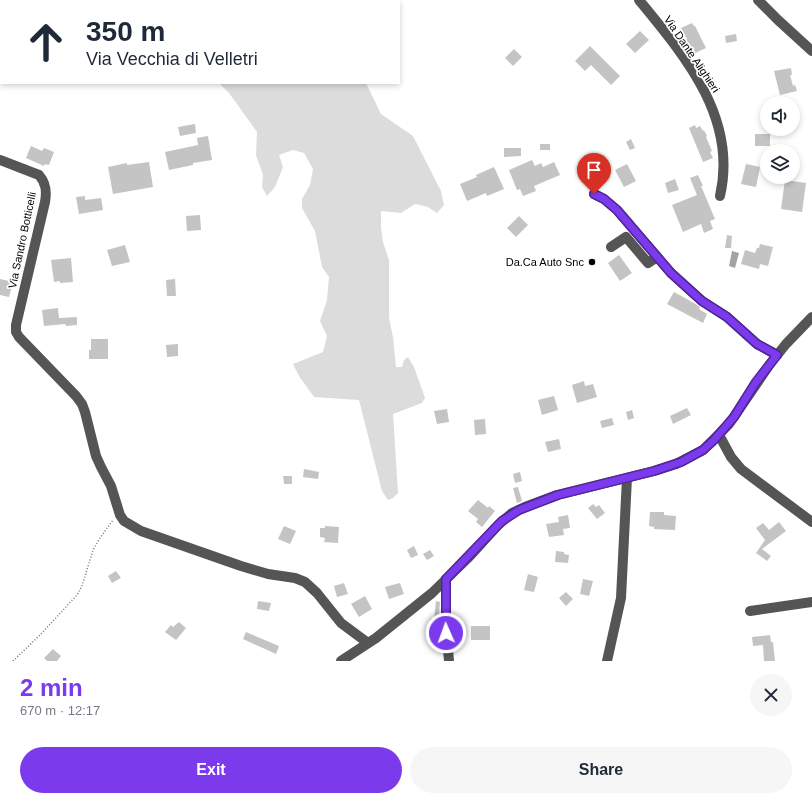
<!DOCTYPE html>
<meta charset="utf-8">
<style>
body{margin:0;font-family:Arial,sans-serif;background:#f6f6f7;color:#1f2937;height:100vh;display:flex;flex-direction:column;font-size:15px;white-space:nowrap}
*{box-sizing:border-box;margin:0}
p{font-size:13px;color:#747a83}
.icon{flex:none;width:22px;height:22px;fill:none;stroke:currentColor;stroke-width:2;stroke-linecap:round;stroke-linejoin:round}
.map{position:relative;height:661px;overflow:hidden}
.panel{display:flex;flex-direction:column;background:#fff;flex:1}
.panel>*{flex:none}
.top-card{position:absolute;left:0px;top:0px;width:400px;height:84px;box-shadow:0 2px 6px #0003;background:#fff;color:#1f2937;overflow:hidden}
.tools{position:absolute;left:760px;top:96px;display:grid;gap:8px}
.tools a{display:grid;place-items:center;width:40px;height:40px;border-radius:50%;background:#fff;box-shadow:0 2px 6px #0003;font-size:20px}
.pin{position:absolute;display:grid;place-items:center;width:34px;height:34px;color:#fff;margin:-41px -17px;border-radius:50% 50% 50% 0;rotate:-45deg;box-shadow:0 0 4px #0007}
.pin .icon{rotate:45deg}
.me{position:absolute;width:44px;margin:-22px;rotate:358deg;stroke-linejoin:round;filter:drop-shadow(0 0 3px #0008)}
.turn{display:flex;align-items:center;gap:14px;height:84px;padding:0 20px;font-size:18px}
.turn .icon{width:52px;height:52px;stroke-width:2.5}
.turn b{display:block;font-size:28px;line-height:34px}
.round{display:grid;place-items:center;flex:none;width:42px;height:42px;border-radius:21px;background:#f6f6f7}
.overview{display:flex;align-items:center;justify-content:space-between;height:68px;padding:0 20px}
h1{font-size:24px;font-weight:700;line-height:30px;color:#7c3aed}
.button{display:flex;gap:8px;margin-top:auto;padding:8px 20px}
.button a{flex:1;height:46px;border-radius:24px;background:#7c3aed;color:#fff;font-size:16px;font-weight:700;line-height:46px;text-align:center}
.button a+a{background:#f6f6f7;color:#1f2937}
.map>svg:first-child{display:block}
.green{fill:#dcdcdc}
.water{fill:#a3a3a3}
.building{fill:#c4c4c4}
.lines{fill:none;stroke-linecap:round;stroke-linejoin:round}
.path{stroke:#777;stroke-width:1.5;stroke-dasharray:1 2;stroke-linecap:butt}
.minor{stroke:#555;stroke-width:10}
.route-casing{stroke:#51269a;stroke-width:10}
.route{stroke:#7c3aed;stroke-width:7}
.poi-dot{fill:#000;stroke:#fff;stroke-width:1.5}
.labels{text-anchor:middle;stroke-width:3.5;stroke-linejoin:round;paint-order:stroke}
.street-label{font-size:11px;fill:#000;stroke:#fff}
.poi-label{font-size:11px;fill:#000;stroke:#fff;text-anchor:end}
</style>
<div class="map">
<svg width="812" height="661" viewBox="0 0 812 661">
<rect width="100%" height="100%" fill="#fff"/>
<g class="green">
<rect x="129" y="0" width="207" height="1"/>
<polygon points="219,83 366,83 381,114 413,136 441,191 444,205 437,213 428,207 415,204 401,213 381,211 381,227 383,242 389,260 389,318 393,337 396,367 402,367 404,360 408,357 414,367 425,398 422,403 393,414 398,493 393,498 388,500 382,491 359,400 314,397 299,376 293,364 323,352 327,336 320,321 327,300 329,277 322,267 315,231 302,208 302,199 310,185 313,169 304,153 293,150 279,155 283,167 275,187 267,196 262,187 263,175 256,155 257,132 229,93"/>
</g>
<polygon class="water" points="732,251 739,253 735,268 729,266"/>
<g class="building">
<polygon points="692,23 694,26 695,26 706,48 691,55 684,41 687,39 681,28"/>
<polygon points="640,31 649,40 635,53 626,44"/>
<polygon points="736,34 737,41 726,43 725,36"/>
<polygon points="590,46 620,76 611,85 591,65 585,71 575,61"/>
<polygon points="514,49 522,57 513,66 505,58"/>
<polygon points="791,68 792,75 790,75 793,86 795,85 797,91 780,95 774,71"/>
<polygon points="195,124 196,133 180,136 178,127"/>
<polygon points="695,125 696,128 700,126 703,131 704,130 707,136 706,137 712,151 710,152 713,158 703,162 689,128"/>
<rect x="755" y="134" width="15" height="12"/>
<polygon points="208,136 212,160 193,163 193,165 169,170 165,152 198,145 197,138"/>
<polygon points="631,139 635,148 630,150 626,142"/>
<rect x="540" y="144" width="10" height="6"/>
<polygon points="31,146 42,151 44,148 54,152 49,165 45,164 44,166 26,158"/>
<polygon points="504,148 521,148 521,156 504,157"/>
<polygon points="532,160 535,166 541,163 543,167 554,162 560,175 534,186 536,191 523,196 520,189 517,190 509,170"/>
<polygon points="149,162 153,187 113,194 108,167 127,163 127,165"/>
<polygon points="627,164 636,181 624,187 615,170"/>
<polygon points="746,164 760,167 756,187 741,184"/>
<polygon points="494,167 504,189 487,196 486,193 467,201 460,184 477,177 476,175"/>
<polygon points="698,175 703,186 701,186 715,219 710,221 713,229 704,233 701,224 683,232 672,205 697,195 690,178"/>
<polygon points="675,179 679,190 668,193 665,183"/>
<polygon points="785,180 806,183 802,212 781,209"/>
<polygon points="85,196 85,200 101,198 103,210 79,214 76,197"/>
<polygon points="200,215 201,230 187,231 186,216"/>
<polygon points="519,216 528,225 516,237 507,228"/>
<polygon points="727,235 732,236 731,248 725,248"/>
<polygon points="760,244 773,247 768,266 760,264 759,269 741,264 745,250 755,253 757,248 759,248"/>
<polygon points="125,245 130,262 112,266 107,250"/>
<polygon points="619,255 632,273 620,281 608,263"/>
<polygon points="71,258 73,282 60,283 60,281 54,282 51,260"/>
<polygon points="0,279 13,282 9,297 0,295"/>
<polygon points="175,279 176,296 167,296 166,280"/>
<polygon points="674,292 694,303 700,307 699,309 707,314 703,323 667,304"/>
<polygon points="58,308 59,318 77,317 77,325 66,326 65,324 44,326 42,310"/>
<polygon points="91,339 108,339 108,359 89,359 89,350 91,350"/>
<polygon points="178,344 178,356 167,357 166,345"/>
<polygon points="584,381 585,386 593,384 597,397 577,403 572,385"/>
<polygon points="554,396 558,410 542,415 538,400"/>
<polygon points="687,408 691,415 673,424 670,416"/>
<polygon points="447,409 449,422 437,424 434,411"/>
<polygon points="632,410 634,418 628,420 626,412"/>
<polygon points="612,418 614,425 602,428 600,421"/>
<polygon points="485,419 486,434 475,435 474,420"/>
<polygon points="559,439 561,449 548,452 545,442"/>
<polygon points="304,469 319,472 318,479 303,477"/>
<polygon points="520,472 522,481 515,483 513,474"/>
<polygon points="283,476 292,476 292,484 284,484"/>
<polygon points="518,487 522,501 517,503 513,488"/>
<polygon points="478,500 488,508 489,506 495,511 482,527 476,522 478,519 468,511"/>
<polygon points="593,504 596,507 599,505 605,513 597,519 588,508"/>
<polygon points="650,512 664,512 664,515 676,516 675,530 654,529 654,527 649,526"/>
<polygon points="568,515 570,528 563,529 564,535 549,537 546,524 559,522 558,517"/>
<polygon points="779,522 786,531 762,549 771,556 767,561 756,553 765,540 756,528 763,523 769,530"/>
<polygon points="284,526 296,531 290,544 278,539"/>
<polygon points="325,526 339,527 338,543 324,542 325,538 320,537 320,528 325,528"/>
<polygon points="414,546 418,555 411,558 407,550"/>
<polygon points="430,550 434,556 427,560 423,554"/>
<polygon points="556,551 564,552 564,554 569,555 568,563 555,562"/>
<polygon points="116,571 121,578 112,583 108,576"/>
<polygon points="528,574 538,577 534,592 524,590"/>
<polygon points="583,579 593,581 589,596 580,594"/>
<polygon points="344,583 348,594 337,597 334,586"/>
<polygon points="400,583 404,594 389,599 385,587"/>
<polygon points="566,592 573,599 566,606 559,598"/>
<polygon points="365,596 372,609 359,617 351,604"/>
<polygon points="258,601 271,603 269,611 257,609"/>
<polygon points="436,601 440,602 439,614 441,640 428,641 427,627 431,627 430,619 434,619"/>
<polygon points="179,622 186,628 176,640 165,632 171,625 173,627"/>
<rect x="471" y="626" width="19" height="14"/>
<polygon points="246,632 279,646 276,654 243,639"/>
<polygon points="770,635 771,642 773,642 775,661 764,661 763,645 753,646 752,637"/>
<polygon points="53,649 61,656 57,661 47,661 44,658"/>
</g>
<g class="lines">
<polyline class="path" points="13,661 41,634 77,595 82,586 93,550 100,538 113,520"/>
<g class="minor">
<path d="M639 0C685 56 738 118 720 196"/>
<polyline points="758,0 778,20 812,51"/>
<path d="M0 160 39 175C46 183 47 191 45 202L16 325V332L19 337 76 396 82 404 85 412 96 456 101 467 111 486 120 515 124 521 141 531 241 566 268 574 295 578 305 582 317 593 341 623 368 643"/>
<polyline points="594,194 604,199 617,210 671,273 702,301 727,317 757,344 777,355"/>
<polyline points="611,247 626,237 648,263 657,257"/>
<polyline points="719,435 731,457 741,469 812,522"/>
<polyline points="446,579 446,627 449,661"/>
<polyline points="750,611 812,602"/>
<polyline points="341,661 376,638 432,593 470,556 498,525 512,513 525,507 557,495 654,471 676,464 703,450 729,424 770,364 786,344 812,317"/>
<polyline points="607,661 621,598 627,478"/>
</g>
</g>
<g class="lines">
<g class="route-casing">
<polyline id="route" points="446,633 446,579 502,521 519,510 558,495 654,471 681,462 703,450 714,440 734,417 756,382 777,355 757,344 727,317 702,301 671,273 617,210 604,199 594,194"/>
</g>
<use href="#route" class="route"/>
</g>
<circle class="poi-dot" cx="592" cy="262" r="4"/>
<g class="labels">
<g class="street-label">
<text transform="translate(692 54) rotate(56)" y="4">Via Dante Alighieri</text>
<text transform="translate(22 240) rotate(-78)" y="4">Via Sandro Botticelli</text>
</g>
<g class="poi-label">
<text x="584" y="266">Da.Ca Auto Snc</text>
</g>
</g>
</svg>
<div class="tools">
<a><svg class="icon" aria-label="sound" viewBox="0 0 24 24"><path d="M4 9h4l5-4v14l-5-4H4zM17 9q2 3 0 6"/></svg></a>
<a><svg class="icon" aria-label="layers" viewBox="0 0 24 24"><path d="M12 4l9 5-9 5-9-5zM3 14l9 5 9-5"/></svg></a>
</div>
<div class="pin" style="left:594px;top:194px;background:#d93025"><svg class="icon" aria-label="arrive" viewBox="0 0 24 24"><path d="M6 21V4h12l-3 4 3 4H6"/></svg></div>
<svg class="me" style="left:446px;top:633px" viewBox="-20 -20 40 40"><circle r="17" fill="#7c3aed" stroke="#fff" stroke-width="3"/><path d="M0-11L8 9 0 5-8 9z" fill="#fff"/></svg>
<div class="top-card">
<div class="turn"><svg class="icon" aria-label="ahead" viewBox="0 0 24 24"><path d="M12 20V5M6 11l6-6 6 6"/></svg><div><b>350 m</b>Via Vecchia di Velletri</div></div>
</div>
</div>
<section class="panel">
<div class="overview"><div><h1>2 min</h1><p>670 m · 12:17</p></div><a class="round"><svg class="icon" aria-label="close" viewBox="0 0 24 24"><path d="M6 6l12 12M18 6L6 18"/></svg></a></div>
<div class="button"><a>Exit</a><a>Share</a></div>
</section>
